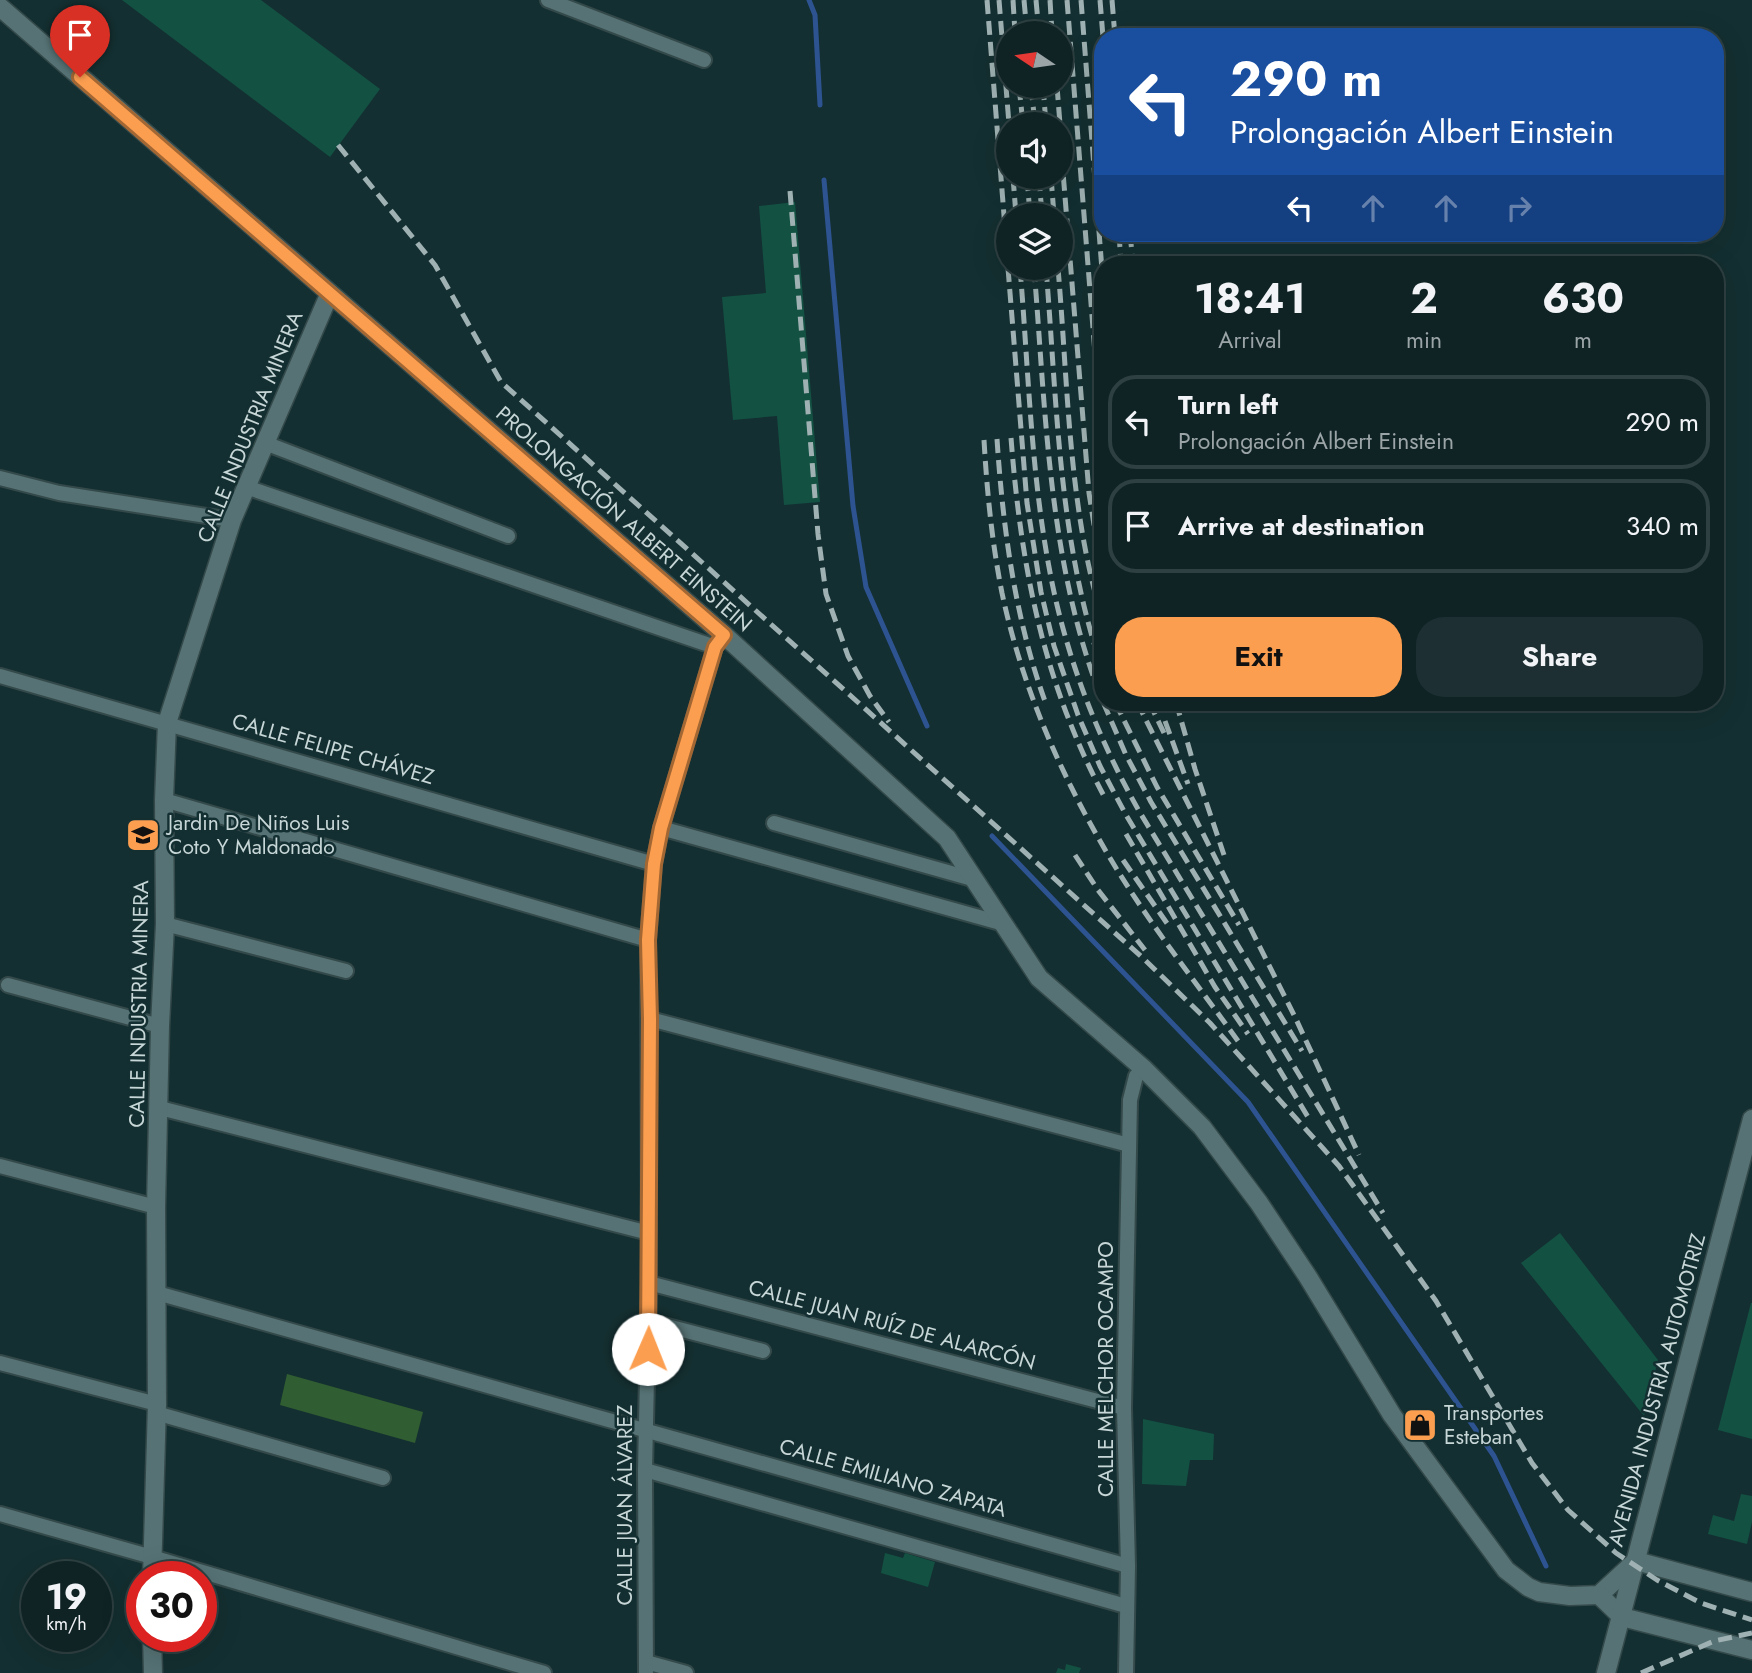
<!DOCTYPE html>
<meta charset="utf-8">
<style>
body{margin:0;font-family:Jost,sans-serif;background:#1d2f32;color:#f1f3f6;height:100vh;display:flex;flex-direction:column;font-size:26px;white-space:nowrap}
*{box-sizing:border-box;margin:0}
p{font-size:23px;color:#9ba4a7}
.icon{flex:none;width:38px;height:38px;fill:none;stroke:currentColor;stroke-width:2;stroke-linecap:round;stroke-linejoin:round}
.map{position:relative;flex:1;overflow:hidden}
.sheet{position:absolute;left:1094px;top:256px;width:630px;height:455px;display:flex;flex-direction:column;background:#0f2325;border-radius:28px;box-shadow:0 7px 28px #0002,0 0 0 2px #2f4042}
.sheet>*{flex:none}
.top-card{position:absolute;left:1094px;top:28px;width:630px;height:214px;border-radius:28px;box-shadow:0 7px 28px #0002,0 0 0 2px #2f4042;background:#1a4fa0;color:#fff;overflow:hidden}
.needle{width:46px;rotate:283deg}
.controls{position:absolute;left:996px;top:21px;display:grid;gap:14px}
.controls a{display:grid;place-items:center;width:77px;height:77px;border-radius:50%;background:#0f2325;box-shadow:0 7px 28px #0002,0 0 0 2px #2f4042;font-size:35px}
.speed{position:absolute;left:21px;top:1561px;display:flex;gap:14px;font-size:35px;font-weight:700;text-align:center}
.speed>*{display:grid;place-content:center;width:91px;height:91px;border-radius:50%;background:#0f2325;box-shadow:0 7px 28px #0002,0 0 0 2px #2f4042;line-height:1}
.speed small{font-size:18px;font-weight:400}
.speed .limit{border:10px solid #d22;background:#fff;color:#111}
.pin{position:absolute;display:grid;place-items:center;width:60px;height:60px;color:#fff;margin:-72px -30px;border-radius:50% 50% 50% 0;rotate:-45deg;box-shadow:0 0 7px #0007}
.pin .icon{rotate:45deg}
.me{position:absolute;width:77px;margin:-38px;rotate:1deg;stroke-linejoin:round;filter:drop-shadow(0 0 5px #0008)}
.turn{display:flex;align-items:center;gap:24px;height:147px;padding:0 21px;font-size:32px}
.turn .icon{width:91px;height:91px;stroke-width:2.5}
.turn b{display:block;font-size:49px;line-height:60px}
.lanes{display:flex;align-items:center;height:66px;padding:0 21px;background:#0003;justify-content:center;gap:35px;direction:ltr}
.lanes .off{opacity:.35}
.eta{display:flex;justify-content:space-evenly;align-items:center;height:119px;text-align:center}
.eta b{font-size:42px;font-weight:700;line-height:49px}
.button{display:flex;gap:14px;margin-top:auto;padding:14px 21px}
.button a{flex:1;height:80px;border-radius:28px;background:#fb9e50;color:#111;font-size:28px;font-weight:700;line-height:80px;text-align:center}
.button a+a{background:#1d2f32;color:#f1f3f6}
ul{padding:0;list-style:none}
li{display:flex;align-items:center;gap:21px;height:94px;margin:0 14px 10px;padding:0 7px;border:4px solid #2f4042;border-radius:28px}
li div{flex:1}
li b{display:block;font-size:26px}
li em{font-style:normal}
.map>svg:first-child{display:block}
.green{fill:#305d31}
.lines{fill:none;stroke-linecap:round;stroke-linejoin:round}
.stream{stroke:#2d5391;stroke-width:5}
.building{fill:#135143}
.minor-casing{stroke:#34494a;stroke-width:18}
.secondary-casing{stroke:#34494a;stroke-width:21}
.minor{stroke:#567274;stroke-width:14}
.secondary{stroke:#567274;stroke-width:18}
.rail{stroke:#9fb1b2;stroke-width:5;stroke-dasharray:14 7;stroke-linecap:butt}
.route-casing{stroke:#a36734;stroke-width:18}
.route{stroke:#fb9e50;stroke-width:12}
.labels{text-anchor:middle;stroke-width:5;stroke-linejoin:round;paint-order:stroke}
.street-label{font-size:21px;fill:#c7d6d7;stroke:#142f31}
.poi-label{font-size:21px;fill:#c7d6d7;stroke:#142f31;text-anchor:start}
</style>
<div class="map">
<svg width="1752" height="1673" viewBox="0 0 1752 1673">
<rect width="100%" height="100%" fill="#142f31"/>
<polygon class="green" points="287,1374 423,1412 415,1443 280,1405"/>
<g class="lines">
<g class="stream">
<polyline points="809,0 815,15 820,105"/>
<polyline points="824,180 853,506 866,587 927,726"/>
<polyline points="992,836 1248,1102 1494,1456 1546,1566"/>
</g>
</g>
<g class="building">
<polygon points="122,0 261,0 380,89 330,157"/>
<polygon points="795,202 820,502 784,505 777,416 733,420 722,297 766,293 759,206"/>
<polygon points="1560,1233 1658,1360 1644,1416 1521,1263"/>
<polygon points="1751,1303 1752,1303 1752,1439 1718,1430"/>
<polygon points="1143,1419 1214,1434 1213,1460 1190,1460 1186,1486 1142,1484"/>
<polygon points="1741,1494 1752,1496 1752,1522 1747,1544 1708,1534 1713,1515 1734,1521"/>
<polygon points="885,1553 903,1558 905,1553 935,1562 928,1587 881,1573"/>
<polygon points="1066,1664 1081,1668 1079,1673 1056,1673 1058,1668 1065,1670"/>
</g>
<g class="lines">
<g class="minor-casing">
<g id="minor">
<polyline points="548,0 704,60"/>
<polyline points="265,443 508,536"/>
<polyline points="0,478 59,493 232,520"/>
<polyline points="246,487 715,647"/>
<polyline points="0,676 654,864"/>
<polyline points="164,800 648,940"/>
<polyline points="774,823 976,880"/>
<polyline points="661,828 1004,924"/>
<polyline points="165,924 346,971"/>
<polyline points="8,985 160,1026"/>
<polyline points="650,1019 1129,1145"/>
<polyline points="160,1108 649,1233"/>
<polyline points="0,1166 156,1207"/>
<polyline points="649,1283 1124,1408"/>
<polyline points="157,1293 1128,1566"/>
<polyline points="648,1321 763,1351"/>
<polyline points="0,1363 157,1404"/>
<polyline points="156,1413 383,1478"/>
<polyline points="645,1470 1126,1606"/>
<polyline points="0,1514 152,1557 544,1673"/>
<polyline points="646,1662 686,1673"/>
<polyline points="646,1673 645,1470 649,1283 648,940 654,864 661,828 715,647 724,635"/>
<polyline points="1126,1673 1128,1566 1124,1408 1130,1100 1136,1076 1144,1069"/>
</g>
</g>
<g class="secondary-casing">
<g id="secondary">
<polyline points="0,7 724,635 947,838 1039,978 1144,1069 1202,1127 1259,1203 1308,1277 1392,1415 1506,1570 1528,1587 1539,1592 1570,1596 1599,1595 1636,1561"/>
<polyline points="1636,1561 1752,1592"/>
<polyline points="152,1577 157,1404 156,1207 160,1026 165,924 164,800 167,723 232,520 329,295"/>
<polyline points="1599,1595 1622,1617 1752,1650"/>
<polyline points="152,1636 153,1673"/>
<polyline points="1606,1673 1752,1119"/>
</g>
</g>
<use href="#minor" class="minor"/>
<use href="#secondary" class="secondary"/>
<g class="rail">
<polyline points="987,0 1008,266"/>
<polyline points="999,0 1009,124"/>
<polyline points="1013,0 1015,33"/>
<polyline points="1024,0 1027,33"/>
<polyline points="1036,0 1039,33"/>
<polyline points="1050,0 1052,33"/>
<polyline points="1067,0 1102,442"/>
<polyline points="1081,0 1102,270"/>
<polyline points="1100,0 1103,37"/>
<polyline points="1112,0 1115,37"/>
<polyline points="1019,86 1023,124"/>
<polyline points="1031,86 1035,124"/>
<polyline points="1043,86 1046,124"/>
<polyline points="1057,86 1060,124"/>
<polyline points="1060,135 1089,493 1102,576"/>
<polyline points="338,145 435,265 501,382 1144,959 1210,1023 1339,1166 1436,1301 1532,1463 1568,1510 1616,1553 1657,1580 1701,1603 1752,1620"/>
<polyline points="1013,177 1016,215"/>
<polyline points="1027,177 1030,215"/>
<polyline points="1039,177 1042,215"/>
<polyline points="1051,177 1054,215"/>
<polyline points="790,191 818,534 826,594 848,656 870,696 889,722"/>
<polyline points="1119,233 1121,264"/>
<polyline points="1130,233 1133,264"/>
<polyline points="1008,268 1027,503 1041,592 1054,646 1078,715 1100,766 1126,815 1311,1122"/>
<path d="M1020 268C1029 375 1031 486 1054 592 1071 669 1100 742 1139 811L1383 1213"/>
<path d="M1034 268C1046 414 1048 562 1102 700"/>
<path d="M1046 268C1057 401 1058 540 1102 668"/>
<path d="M1058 268C1068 382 1068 507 1102 617"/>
<path d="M1011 438C1021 567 1043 682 1105 798"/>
<path d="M997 439C1003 529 1015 619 1046 704"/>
<path d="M984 440C987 492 992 543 1002 593 1022 687 1061 776 1110 858 1148 922 1195 981 1238 1041"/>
<polyline points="1103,702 1126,755 1151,802 1302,1051"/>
<polyline points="1115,702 1157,787 1239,925"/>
<polyline points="1137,702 1295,1017 1359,1155"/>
<polyline points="1149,702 1164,733"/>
<polyline points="1176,702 1195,769 1224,855"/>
<polyline points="1165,721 1188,784"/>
<polyline points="1126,834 1215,987 1248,1034"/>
<polyline points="1075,855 1098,890 1145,950"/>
<polyline points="1123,860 1171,929"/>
<polyline points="1641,1673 1714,1641 1752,1633"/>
</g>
</g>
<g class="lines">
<g class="route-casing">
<polyline id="route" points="80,77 724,635 715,647 661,828 654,864 648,940 650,1019 648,1349"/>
</g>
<use href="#route" class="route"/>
</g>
<defs>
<g id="school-square" transform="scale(1.75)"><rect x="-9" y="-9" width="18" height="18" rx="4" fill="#fb9e50" stroke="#142f31"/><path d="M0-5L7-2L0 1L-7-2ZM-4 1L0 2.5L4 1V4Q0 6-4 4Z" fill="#111"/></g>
<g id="shop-square" transform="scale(1.75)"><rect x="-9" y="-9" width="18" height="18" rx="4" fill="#fb9e50" stroke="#142f31"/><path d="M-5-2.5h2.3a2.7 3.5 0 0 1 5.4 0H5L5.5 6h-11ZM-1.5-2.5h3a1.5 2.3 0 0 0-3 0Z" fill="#111"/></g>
</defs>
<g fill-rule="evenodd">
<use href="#school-square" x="143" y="835"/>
<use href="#shop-square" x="1420" y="1425"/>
</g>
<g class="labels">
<g class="street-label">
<text transform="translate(250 427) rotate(-68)" y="7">CALLE INDUSTRIA MINERA</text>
<text transform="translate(624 519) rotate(41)" y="7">PROLONGACIÓN ALBERT EINSTEIN</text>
<text transform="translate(333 749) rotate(16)" y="7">CALLE FELIPE CHÁVEZ</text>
<text transform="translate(139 1004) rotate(-89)" y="7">CALLE INDUSTRIA MINERA</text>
<text transform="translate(892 1325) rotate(15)" y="7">CALLE JUAN RUÍZ DE ALARCÓN</text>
<text transform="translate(1106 1369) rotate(-90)" y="7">CALLE MELCHOR OCAMPO</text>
<text transform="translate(1657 1390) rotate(-75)" y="7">AVENIDA INDUSTRIA AUTOMOTRIZ</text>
<text transform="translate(893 1478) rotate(16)" y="7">CALLE EMILIANO ZAPATA</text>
<text transform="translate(625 1505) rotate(-90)" y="7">CALLE JUAN ÁLVAREZ</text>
</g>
<g class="poi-label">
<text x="168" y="830">Jardin De Niños Luis<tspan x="168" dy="24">Coto Y Maldonado</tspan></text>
<text x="1444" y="1420">Transportes<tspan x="1444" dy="24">Esteban</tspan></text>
</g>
</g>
</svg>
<div class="controls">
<a><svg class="needle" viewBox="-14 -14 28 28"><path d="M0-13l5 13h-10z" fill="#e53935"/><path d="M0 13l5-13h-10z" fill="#9ba4a7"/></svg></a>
<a><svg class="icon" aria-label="sound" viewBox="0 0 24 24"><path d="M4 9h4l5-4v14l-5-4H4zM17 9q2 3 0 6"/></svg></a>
<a><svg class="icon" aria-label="layers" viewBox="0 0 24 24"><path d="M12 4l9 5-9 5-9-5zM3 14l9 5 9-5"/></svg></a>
</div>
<div class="speed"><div>19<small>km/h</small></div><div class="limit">30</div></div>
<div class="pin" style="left:80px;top:77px;background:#d93025"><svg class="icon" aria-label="arrive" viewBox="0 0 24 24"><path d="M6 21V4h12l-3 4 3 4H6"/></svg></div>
<svg class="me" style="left:648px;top:1349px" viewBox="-20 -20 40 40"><circle r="19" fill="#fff"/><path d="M0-13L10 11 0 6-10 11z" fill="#fb9e50"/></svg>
<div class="top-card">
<div class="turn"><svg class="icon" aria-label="left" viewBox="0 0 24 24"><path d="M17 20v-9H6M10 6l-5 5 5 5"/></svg><div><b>290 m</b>Prolongación Albert Einstein</div></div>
<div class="lanes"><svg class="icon" aria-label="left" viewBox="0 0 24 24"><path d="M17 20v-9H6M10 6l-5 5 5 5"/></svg><svg class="icon off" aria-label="ahead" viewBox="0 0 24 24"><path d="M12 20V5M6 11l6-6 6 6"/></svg><svg class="icon off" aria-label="ahead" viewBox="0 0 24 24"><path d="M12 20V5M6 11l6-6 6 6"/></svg><svg class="icon off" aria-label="right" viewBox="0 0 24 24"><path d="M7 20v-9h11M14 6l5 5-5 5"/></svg></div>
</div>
<section class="sheet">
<div class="eta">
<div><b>18:41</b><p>Arrival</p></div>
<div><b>2</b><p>min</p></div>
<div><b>630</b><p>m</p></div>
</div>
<ul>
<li><svg class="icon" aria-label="left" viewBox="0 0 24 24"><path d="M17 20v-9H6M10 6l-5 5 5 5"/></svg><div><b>Turn left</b><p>Prolongación Albert Einstein</p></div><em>290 m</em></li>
<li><svg class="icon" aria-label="arrive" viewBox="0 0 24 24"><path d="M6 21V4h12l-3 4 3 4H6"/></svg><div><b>Arrive at destination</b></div><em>340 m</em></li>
</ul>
<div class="button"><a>Exit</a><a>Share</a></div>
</section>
</div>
